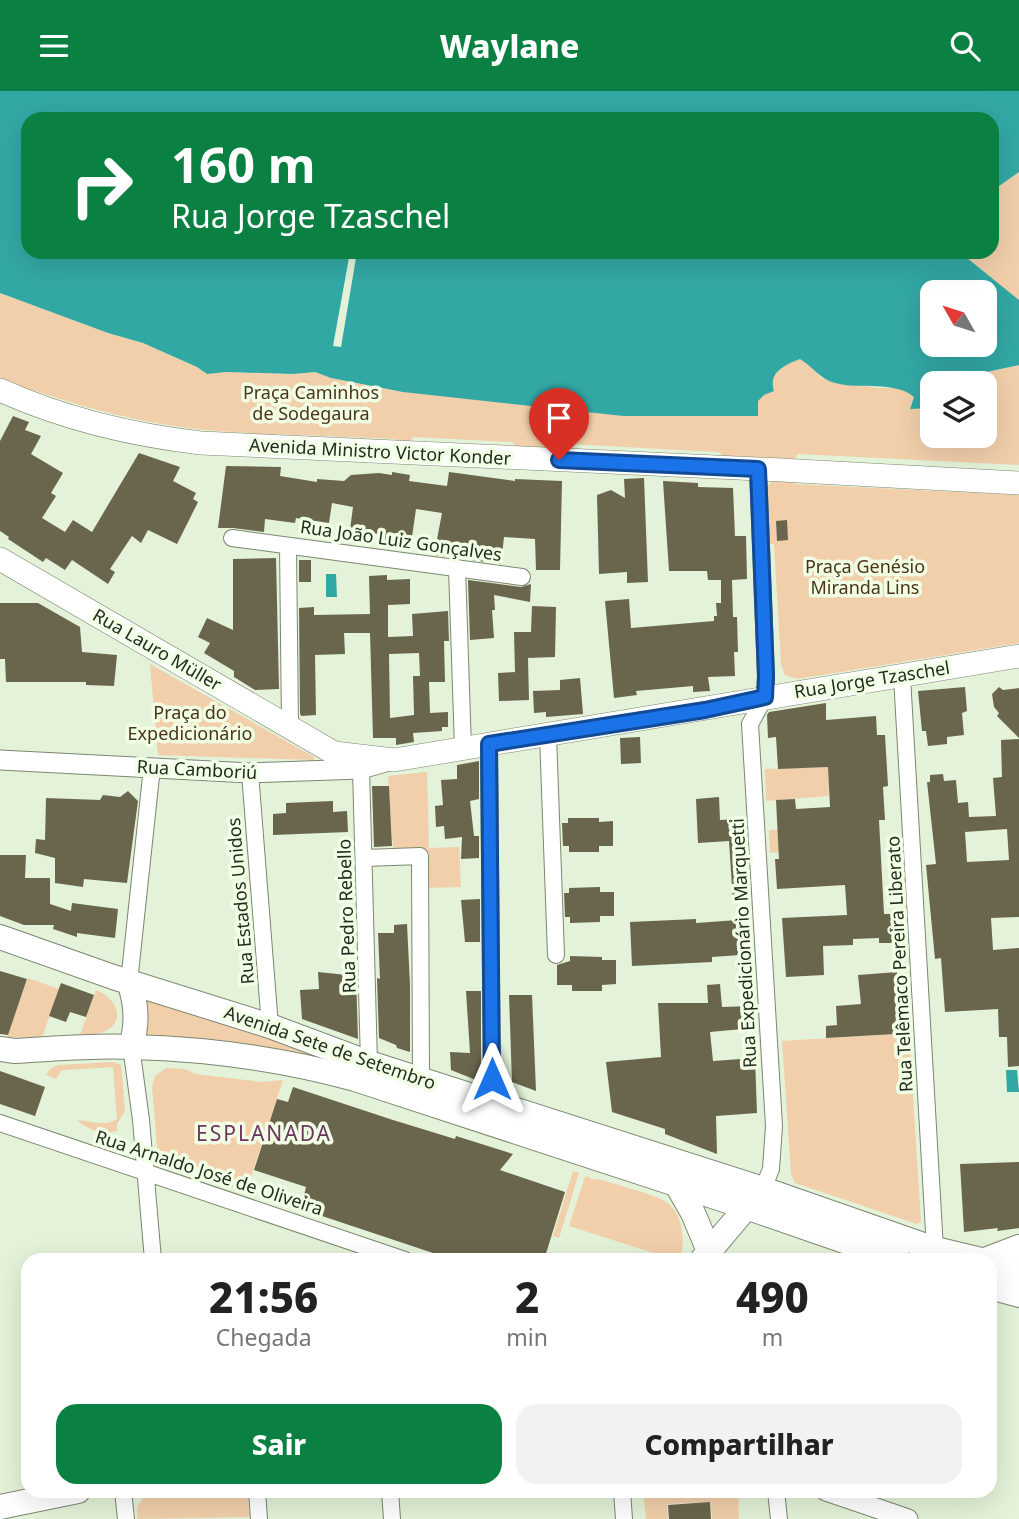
<!DOCTYPE html>
<html lang="pt">
<meta charset="utf-8">
<style>
body{margin:0;font-family:"Noto Sans",sans-serif;background:#f2f2f2;color:#222;height:100vh;display:flex;flex-direction:column;font-size:26px;white-space:nowrap}
*{box-sizing:border-box;margin:0}
p{font-size:23px;color:#767676}
.icon{flex:none;width:38px;height:38px;fill:none;stroke:currentColor;stroke-width:2;stroke-linecap:round;stroke-linejoin:round}
.map{position:relative;flex:1;overflow:hidden}
.panel{position:absolute;left:21px;top:1162px;width:976px;height:245px;display:flex;flex-direction:column;background:#fff;border-radius:21px;box-shadow:0 7px 28px #0002}
.panel>*{flex:none}
.top-card{position:absolute;left:21px;top:21px;width:978px;height:147px;border-radius:21px;box-shadow:0 7px 28px #0002;background:#0b8043;color:#fff;overflow:hidden}
.needle{width:46px;rotate:309deg}
.fabs{position:absolute;left:920px;top:189px;display:grid;gap:14px}
.fabs a{display:grid;place-items:center;width:77px;height:77px;border-radius:14px;background:#fff;box-shadow:0 7px 28px #0002;font-size:35px}
.pin{position:absolute;display:grid;place-items:center;width:60px;height:60px;color:#fff;margin:-72px -30px;border-radius:50% 50% 50% 0;rotate:-45deg;box-shadow:0 0 7px #0007}
.pin .icon{rotate:45deg}
.me{position:absolute;width:77px;margin:-38px;rotate:0deg;stroke-linejoin:round;filter:drop-shadow(0 0 5px #0008)}
.turn{display:flex;align-items:center;gap:24px;height:147px;padding:0 35px;font-size:32px}
.turn .icon{width:91px;height:91px;stroke-width:2.5}
.turn b{display:block;font-size:49px;line-height:60px}
.eta{display:flex;justify-content:space-evenly;align-items:center;height:119px;text-align:center}
.eta b{font-size:42px;font-weight:800;line-height:49px}
.button{display:flex;gap:14px;margin-top:auto;padding:14px 35px}
.button a{flex:1;height:80px;border-radius:21px;background:#0b8043;color:#fff;font-size:28px;font-weight:800;line-height:80px;text-align:center}
.button a+a{background:#f2f2f2;color:#222}
header{display:flex;justify-content:space-between;align-items:center;height:91px;padding:0 35px;background:#0b8043;color:#fff;font-size:32px;font-weight:800}
.map>svg:first-child{display:block}
.green{fill:#f1cfaa}
.water{fill:#32a8a5;fill-rule:evenodd}
.pier{fill:#e3f2d8}
.building{fill:#6a664d;fill-rule:evenodd}
.lines{fill:none;stroke-linecap:round;stroke-linejoin:round}
.minor-casing{stroke:#7b8770;stroke-width:18}
.tertiary-casing{stroke:#7b8770;stroke-width:21}
.secondary-casing{stroke:#7b8770;stroke-width:24}
.primary-casing{stroke:#7b8770;stroke-width:26}
.minor{stroke:#fff;stroke-width:16}
.tertiary{stroke:#fff;stroke-width:19}
.secondary{stroke:#fff;stroke-width:23}
.primary{stroke:#fff;stroke-width:24}
.route-casing{stroke:#114b97;stroke-width:18}
.route{stroke:#1a73e8;stroke-width:12}
.labels{text-anchor:middle;stroke-width:7;stroke-linejoin:round;paint-order:stroke}
.park-label{font-size:18px;fill:#4a3318;stroke:#f1ffe5}
.street-label{font-size:18px;fill:#262b21;stroke:#f1ffe5}
.quarter-label{font-size:21px;letter-spacing:2px;fill:#6d3460;stroke:#f1ffe5}
</style>
<header><svg class="icon" aria-label="menu" viewBox="0 0 24 24"><path d="M4 6h16M4 12h16M4 18h16"/></svg>Waylane<svg class="icon" aria-label="search" viewBox="0 0 24 24"><circle cx="10" cy="10" r="6"/><path d="M15 15l6 6"/></svg></header>
<div class="map">
<svg width="1019" height="1428" viewBox="0 0 1019 1428">
<rect width="100%" height="100%" fill="#e3f2d8"/>
<g class="green">
<polygon points="1019,81 1019,209 966,167 967,161 992,161 992,100"/>
<path d="M0 202 108 242 143 252 197 276 207 283 226 281 293 283 315 281 331 287 392 299 623 325H758V310L772 293 773 287 782 275 800 268 812 275 821 287 877 297H904L914 306 910 317H930L933 314V345H985V292H951L954 288 1019 274V374L798 363 791 372 728 369 718 361 568 353 562 361 520 359 512 351 414 346 405 354H400L395 348 275 343 271 347H257L251 342C174 339 108 325 36 300L29 303 0 290Z"/>
<polygon points="790,388 795,393 1019,404 1019,552 797,588 785,584 781,573 774,453 769,453 767,396 772,390"/>
<polygon points="150,573 314,666 314,669 158,664"/>
<polygon points="828,676 829,705 766,710 765,678"/>
<polygon points="427,681 429,757 459,756 461,796 425,797 424,758 393,758 388,685"/>
<polygon points="769,739 778,739 779,761 770,762"/>
<polygon points="28,887 59,898 42,947 7,946"/>
<path d="M96 899C115 906 129 930 103 941 96 944 87 944 80 944Z"/>
<path d="M147 909 339 969 353 977C302 963 252 952 199 947 183 946 167 948 151 946L146 942Z"/>
<polygon points="909,942 921,1131 917,1133 795,1092 791,1083 782,950"/>
<path d="M114 971 121 974 125 1020 117 1033V1040C102 1044 88 1039 77 1029 91 1030 104 1036 117 1028L113 976 66 979 61 980 56 988 46 984 50 978 58 974Z"/>
<polygon points="166,977 185,978 196,983 262,991 283,989 246,1101 227,1094 217,1083 184,1073 172,1075 158,1068 152,995 155,985"/>
<polygon points="573,1080 579,1082 559,1147 553,1145"/>
<path d="M588 1085 591 1088 602 1089C616 1094 659 1104 669 1113 683 1125 686 1153 679 1169H666V1166L569 1135 585 1086Z"/>
<polygon points="148,1400 247,1400 250,1426 137,1428 137,1416"/>
<polygon points="643,1400 738,1400 739,1428 712,1428 711,1411 667,1413 668,1428 646,1428"/>
</g>
<g class="water">
<path d="M0 0H1019V81L992 100V28H28V161H967V167L1019 209V274L954 288 951 292H933V314L930 317 910 318 914 306C894 289 860 299 835 292 820 288 813 276 800 268 785 274 768 281 774 300L764 304 758 310V325H623L403 301 331 287 315 281 293 283 226 281 207 283 197 276 143 252 108 242 0 202ZM933 201H985V254H933Z"/>
<polygon points="326,483 336,483 337,506 326,506"/>
<polygon points="1006,979 1017,979 1019,1001 1007,1001"/>
</g>
<polygon class="pier" points="350,161 357,161 341,256 333,255"/>
<g class="building">
<polygon points="13,325 29,331 25,339 41,345 31,363 63,382 51,402 56,405 42,427 65,441 73,429 92,441 139,362 180,376 173,390 196,402 193,408 198,411 177,453 148,439 141,452 132,445 110,478 115,481 108,493 72,469 65,479 46,467 43,471 8,448 9,446 0,440 0,350"/>
<polygon points="226,375 281,376 280,385 317,391 317,388 344,390 351,384 379,382 392,384 392,381 410,384 409,390 447,395 449,381 515,390 515,388 562,390 560,479 536,479 535,448 504,446 501,473 434,464 442,422 416,418 412,446 399,445 397,457 382,454 384,444 350,439 353,416 332,412 329,432 296,427 295,432 265,428 264,441 233,437 218,437"/>
<polygon points="644,387 648,491 627,492 627,481 599,483 597,404 611,399 625,407 624,388"/>
<polygon points="663,390 698,392 698,396 733,397 735,445 746,445 747,488 732,489 733,526 737,526 738,561 734,561 735,585 708,586 710,600 693,601 693,595 636,600 637,604 614,607 605,510 629,508 631,537 714,530 714,525 717,525 716,512 721,512 721,489 708,489 707,480 669,480"/>
<polygon points="787,429 788,449 777,450 776,430"/>
<polygon points="276,467 279,598 255,599 234,586 234,580 204,562 210,552 198,546 207,527 233,539 233,468"/>
<rect x="299" y="469" width="12" height="22"/>
<path d="M387 484V489L410 488V513L388 514V546L413 545 412 523 448 520 449 550H444L445 591H429L430 622 448 621V636H442V640L413 642 414 651 396 654V647H373L370 542H344L345 563 315 564 316 624 301 625 300 622 299 517 314 516V524L370 523 369 485ZM419 562 420 585H413L414 624 390 627 389 563Z"/>
<polygon points="468,489 521,496 531,493 530,511 494,504 495,519 492,519 494,547 470,549"/>
<polygon points="0,512 38,512 80,536 82,561 117,564 114,595 86,594 86,591 6,591 5,568 0,568"/>
<polygon points="532,515 556,516 555,566 528,567 529,609 499,610 498,582 515,581 514,541 531,541"/>
<polygon points="580,587 583,623 546,626 546,621 534,622 533,600 560,599 560,589"/>
<polygon points="965,596 967,620 962,622 964,644 947,646 947,653 928,655 926,640 922,640 918,600"/>
<polygon points="999,596 1003,599 1019,597 1019,647 997,625 999,622 994,616 992,603"/>
<polygon points="826,612 826,629 876,625 877,644 885,644 888,695 883,696 885,729 879,729 884,823 893,823 894,852 879,852 879,847 853,848 853,854 823,855 824,884 786,886 782,827 847,824 845,794 777,798 775,768 779,768 776,709 795,708 796,718 830,716 828,676 778,678 776,646 768,647 767,624 769,621"/>
<polygon points="640,646 641,672 621,673 620,647"/>
<path d="M1019 648V826L991 827 993 859 1019 857V975L1008 976 1007 946H999L998 918 945 921 941 867 935 868 926 774 936 773 927 691H930V684L943 683 944 690 956 689 958 712 968 711 969 726 996 725 993 687 1002 686 1001 649ZM1007 738 1009 769 967 771 965 741Z"/>
<polygon points="479,670 479,708 470,710 474,745 479,745 479,767 461,768 462,746 445,748 444,735 436,736 435,715 443,714 441,689 457,688 457,674"/>
<polygon points="372,695 389,695 392,755 374,756"/>
<polygon points="128,700 138,710 127,792 84,788 83,796 55,792 55,767 35,762 36,748 45,749 46,707 100,709 103,704 120,706"/>
<polygon points="719,706 720,729 741,728 746,810 733,811 729,750 698,752 696,708"/>
<polygon points="333,710 333,721 347,720 348,741 273,744 273,723 286,722 286,712"/>
<polygon points="568,727 599,727 599,731 613,730 613,755 599,755 599,761 569,761 569,755 563,755 562,732 568,732"/>
<polygon points="0,764 26,764 25,787 50,787 50,813 71,820 72,812 118,818 115,847 77,842 77,846 53,838 54,834 24,834 0,825"/>
<polygon points="600,796 600,801 614,801 614,825 600,825 600,831 570,832 570,826 565,826 564,802 569,802 569,797"/>
<polygon points="480,808 480,851 465,851 461,809"/>
<polygon points="696,828 696,832 738,829 740,864 712,866 712,871 632,875 630,831"/>
<polygon points="407,833 410,894 410,961 397,957 396,954 379,947 377,887 380,888 378,842 394,842 394,834"/>
<polygon points="570,865 602,866 602,869 616,869 616,893 602,894 602,900 572,900 572,894 557,894 557,874 570,870"/>
<polygon points="0,880 27,888 8,944 0,943"/>
<polygon points="318,881 356,885 358,948 302,928 300,899 319,898"/>
<polygon points="897,881 898,936 895,936 895,943 826,947 826,935 837,934 836,915 861,913 858,884"/>
<polygon points="61,892 94,904 86,926 70,921 66,931 49,925"/>
<polygon points="720,893 722,916 751,915 753,937 710,941 713,970 755,967 757,1022 716,1025 717,1063 665,1043 665,1038 612,1021 606,971 661,966 658,912 708,912 707,894"/>
<polygon points="466,900 481,900 481,991 451,979 450,961 470,962"/>
<polygon points="509,904 532,904 536,1000 512,991"/>
<polygon points="0,980 45,996 35,1025 0,1013"/>
<polygon points="293,996 393,1029 455,1048 456,1045 513,1063 500,1079 565,1101 544,1169 454,1169 301,1118 306,1096 254,1079 277,1008 288,1011"/>
<polygon points="1019,1071 1019,1137 997,1140 998,1137 964,1141 960,1073"/>
<polygon points="710,1411 711,1428 669,1428 668,1414"/>
</g>
<g class="lines">
<g class="minor-casing">
<g id="minor">
<polyline points="758,378 766,585 765,606 750,633 774,1035 771,1078 763,1098"/>
<polyline points="232,447 522,486"/>
<polyline points="288,455 290,636"/>
<polyline points="457,477 463,657"/>
<polyline points="902,586 935,1158"/>
<polyline points="548,644 556,864"/>
<polyline points="489,653 492,1012"/>
<polyline points="361,678 369,972"/>
<polyline points="250,682 270,935"/>
<polyline points="365,767 420,765 421,989"/>
<polyline points="129,891 152,676"/>
<polyline points="131,955 141,1029 153,1169"/>
<polyline points="0,1032 405,1169"/>
<polyline points="123,1400 126,1428"/>
<polyline points="257,1400 259,1428"/>
<polyline points="390,1400 392,1428"/>
<polyline points="622,1400 624,1428"/>
<polyline points="776,1400 779,1428"/>
</g>
</g>
<g class="tertiary-casing">
<g id="tertiary">
<polyline points="0,669 250,682 361,678 389,670"/>
<polyline points="826,1400 908,1428"/>
</g>
</g>
<g class="secondary-casing">
<g id="secondary">
<path d="M0 299C64 328 131 344 201 352L781 379 1019 392"/>
<polyline points="0,468 334,662 394,669 1019,565"/>
</g>
</g>
<g class="primary-casing">
<g id="primary">
<polyline points="0,846 113,886 270,935 369,972 763,1098 935,1158 981,1169"/>
<path d="M129 891C137 913 138 933 131 955"/>
<path d="M0 958 15 960C54 958 94 954 133 956 209 958 282 968 355 988L746 1116 899 1169"/>
<polyline points="677,1094 693,1122 709,1160"/>
<polyline points="702,1169 755,1106"/>
<polyline points="985,1169 1019,1156"/>
<polyline points="990,1172 1019,1181"/>
<polyline points="990,1196 1019,1204"/>
<polyline points="0,1416 78,1400"/>
</g>
</g>
<use href="#minor" class="minor"/>
<use href="#tertiary" class="tertiary"/>
<use href="#secondary" class="secondary"/>
<use href="#primary" class="primary"/>
</g>
<g class="lines">
<g class="route-casing">
<polyline id="route" points="492,988 489,653 705,619 765,606 766,585 758,378 559,369"/>
</g>
<use href="#route" class="route"/>
</g>
<g class="labels">
<g class="park-label">
<text x="311" y="308">Praça Caminhos<tspan x="311" dy="21">de Sodegaura</tspan></text>
<text x="865" y="482">Praça Genésio<tspan x="865" dy="21">Miranda Lins</tspan></text>
<text x="190" y="628">Praça do<tspan x="190" dy="21">Expedicionário</tspan></text>
</g>
<g class="street-label">
<text transform="translate(380 361) rotate(3)" y="6">Avenida Ministro Victor Konder</text>
<text transform="translate(401 450) rotate(8)" y="6">Rua João Luiz Gonçalves</text>
<text transform="translate(157 559) rotate(30)" y="6">Rua Lauro Müller</text>
<text transform="translate(872 589) rotate(-9)" y="6">Rua Jorge Tzaschel</text>
<text transform="translate(197 679) rotate(3)" y="6">Rua Camboriú</text>
<text transform="translate(241 810) rotate(-95)" y="6">Rua Estados Unidos</text>
<text transform="translate(347 825) rotate(-92)" y="6">Rua Pedro Rebello</text>
<text transform="translate(744 852) rotate(-93)" y="6">Rua Expedicionário Marquetti</text>
<text transform="translate(900 873) rotate(-93)" y="6">Rua Telêmaco Pereira Liberato</text>
<text transform="translate(330 957) rotate(19)" y="6">Avenida Sete de Setembro</text>
<text transform="translate(209 1082) rotate(18)" y="6">Rua Arnaldo José de Oliveira</text>
</g>
<g class="quarter-label">
<text x="264" y="1050">ESPLANADA</text>
</g>
</g>
</svg>
<div class="fabs">
<a><svg class="needle" viewBox="-14 -14 28 28"><path d="M0-13l5 13h-10z" fill="#e53935"/><path d="M0 13l5-13h-10z" fill="#767676"/></svg></a>
<a><svg class="icon" aria-label="layers" viewBox="0 0 24 24"><path d="M12 4l9 5-9 5-9-5zM3 14l9 5 9-5"/></svg></a>
</div>
<div class="pin" style="left:559px;top:369px;background:#d93025"><svg class="icon" aria-label="arrive" viewBox="0 0 24 24"><path d="M6 21V4h12l-3 4 3 4H6"/></svg></div>
<svg class="me" style="left:492px;top:988px" viewBox="-20 -20 40 40"><path d="M0-17L14 15 0 8-14 15z" fill="#1a73e8" stroke="#fff" stroke-width="4"/></svg>
<div class="top-card">
<div class="turn"><svg class="icon" aria-label="right" viewBox="0 0 24 24"><path d="M7 20v-9h11M14 6l5 5-5 5"/></svg><div><b>160 m</b>Rua Jorge Tzaschel</div></div>
</div>
<section class="panel">
<div class="eta">
<div><b>21:56</b><p>Chegada</p></div>
<div><b>2</b><p>min</p></div>
<div><b>490</b><p>m</p></div>
</div>
<div class="button"><a>Sair</a><a>Compartilhar</a></div>
</section>
</div>
